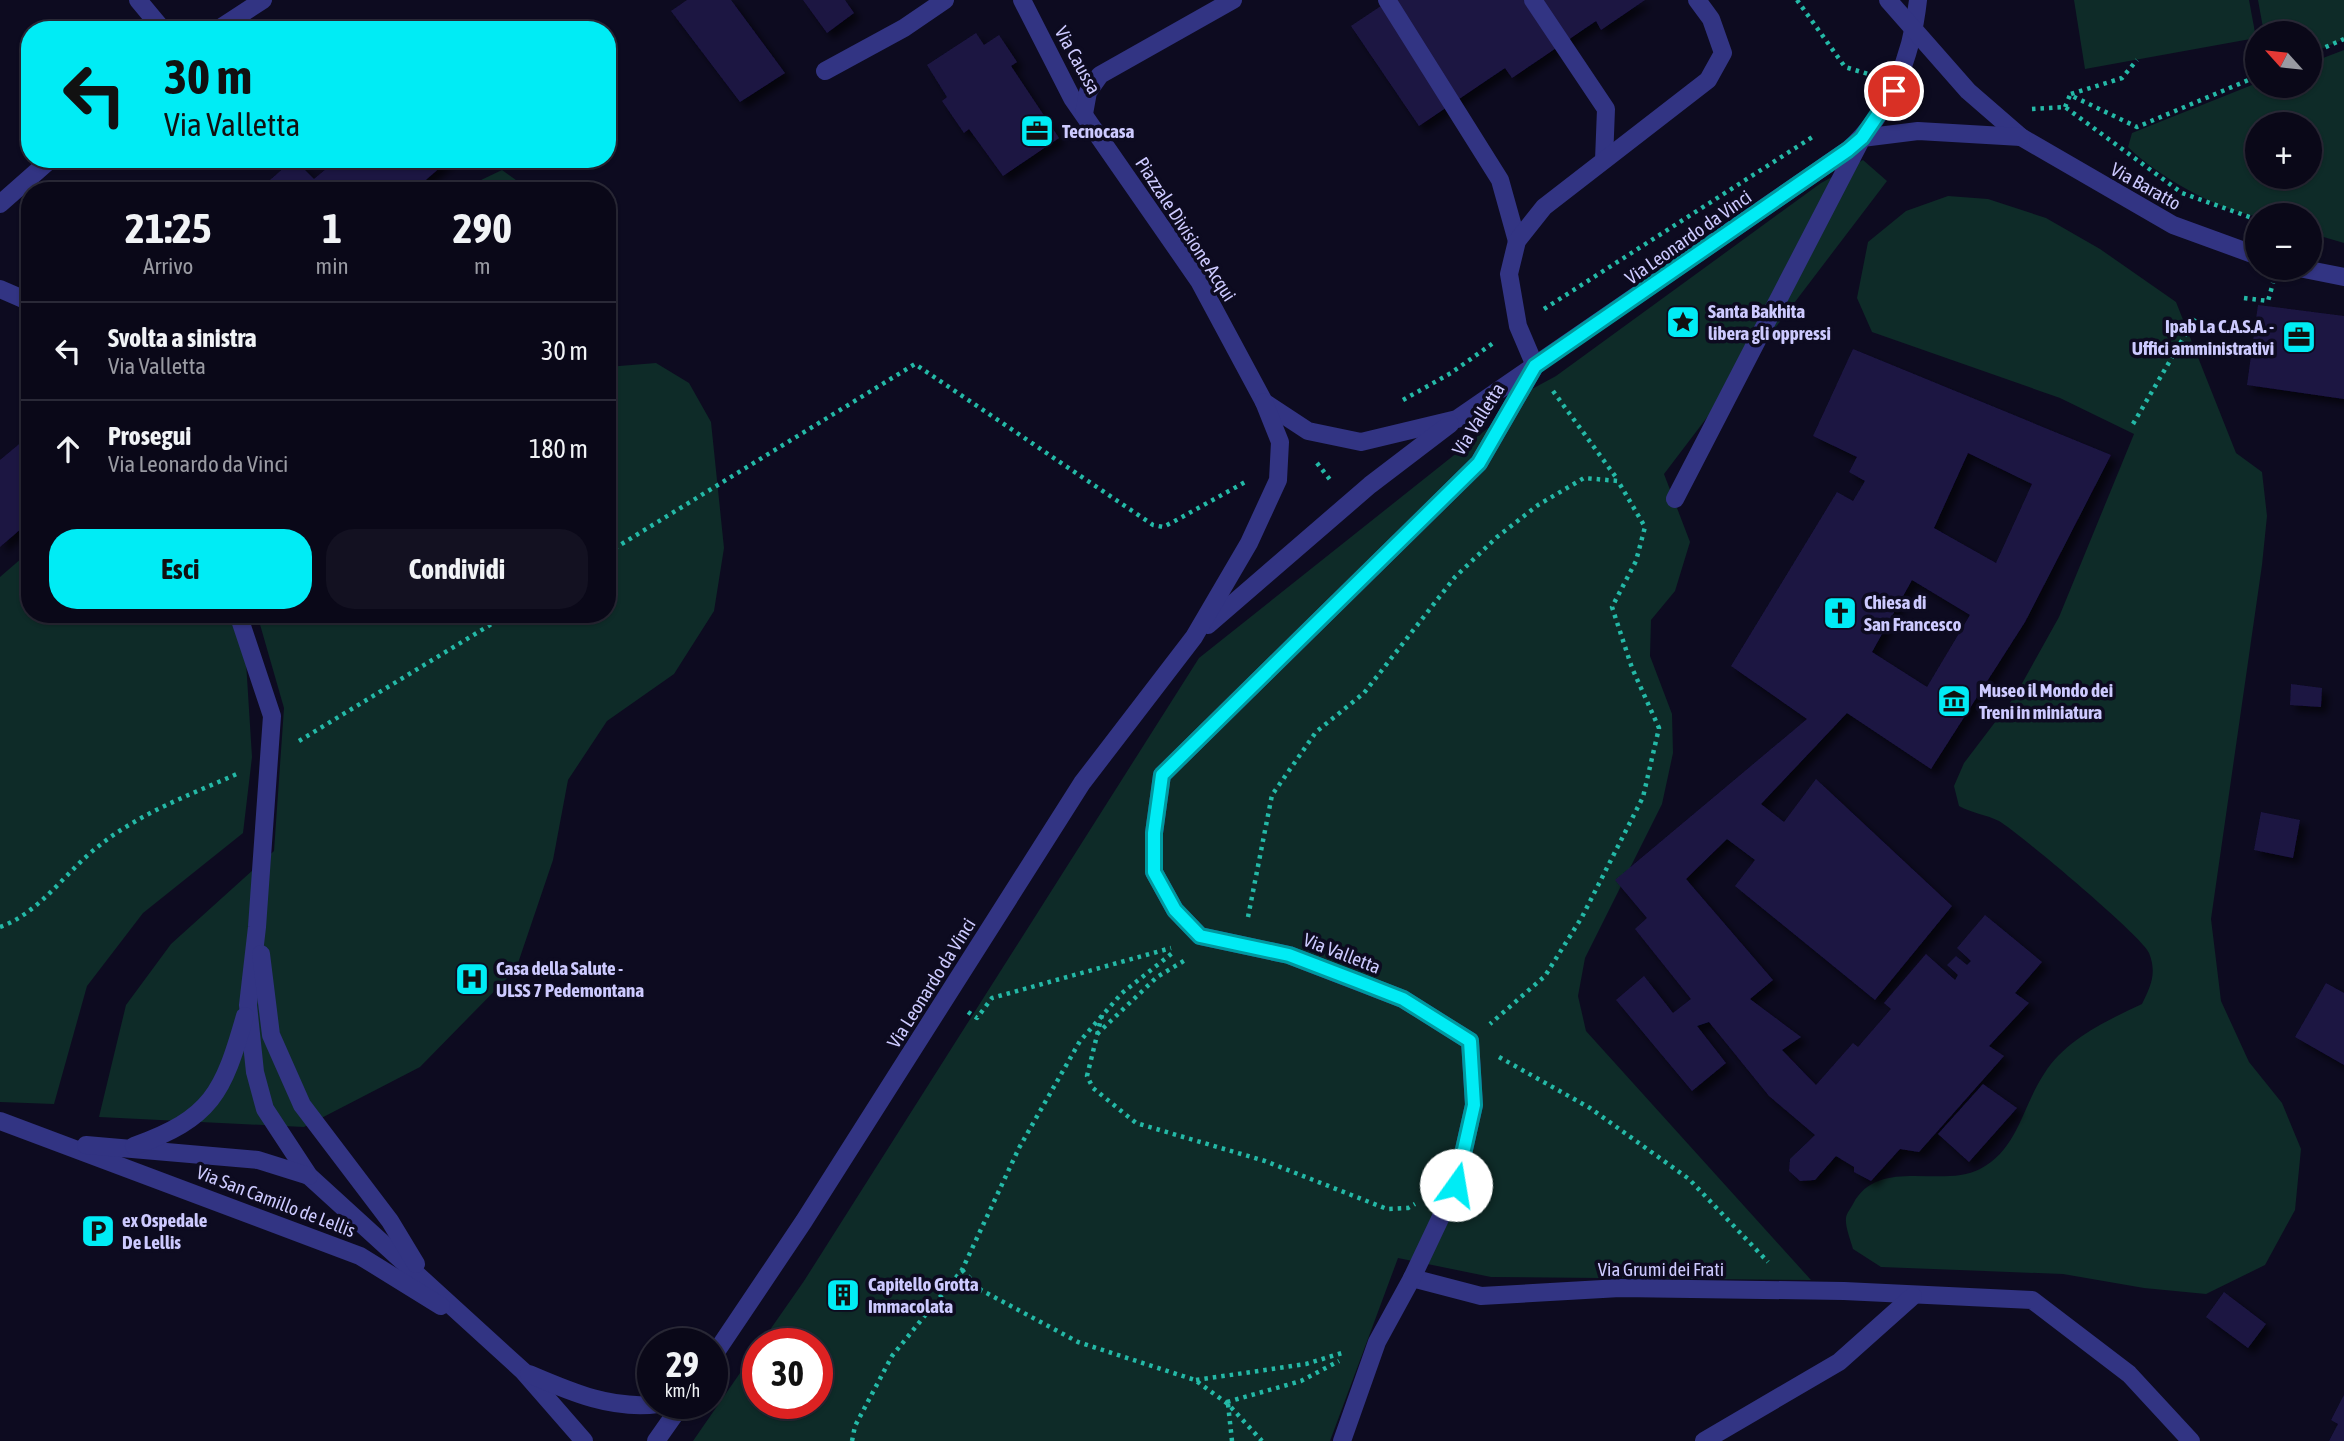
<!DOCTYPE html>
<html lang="it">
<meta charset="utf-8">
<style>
body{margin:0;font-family:"Asap Condensed",sans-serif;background:#131121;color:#f1f3f6;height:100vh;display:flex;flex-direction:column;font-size:26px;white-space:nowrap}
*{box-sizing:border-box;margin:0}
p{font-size:23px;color:#999aa2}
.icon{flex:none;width:38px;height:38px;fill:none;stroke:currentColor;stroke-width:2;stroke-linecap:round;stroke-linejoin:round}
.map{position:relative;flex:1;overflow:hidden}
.drawer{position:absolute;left:21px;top:182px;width:595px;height:441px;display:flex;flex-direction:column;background:#0a0818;border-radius:28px;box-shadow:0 2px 5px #0004,0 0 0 2px #2a2937}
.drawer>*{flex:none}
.top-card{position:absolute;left:21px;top:21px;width:595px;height:147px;border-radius:28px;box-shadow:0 2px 5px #0004,0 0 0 2px #2a2937;background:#00ecf5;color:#111;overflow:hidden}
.needle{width:46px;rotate:297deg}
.controls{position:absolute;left:2245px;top:21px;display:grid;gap:14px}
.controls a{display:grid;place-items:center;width:77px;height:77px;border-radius:50%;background:#0a0818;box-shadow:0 2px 5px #0004,0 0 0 2px #2a2937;font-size:35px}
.speed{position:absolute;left:637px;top:1328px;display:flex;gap:14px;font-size:35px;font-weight:700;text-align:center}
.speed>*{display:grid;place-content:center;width:91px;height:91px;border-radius:50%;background:#0a0818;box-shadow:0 2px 5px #0004,0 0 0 2px #2a2937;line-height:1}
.speed small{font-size:18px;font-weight:400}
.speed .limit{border:10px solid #d22;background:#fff;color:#111}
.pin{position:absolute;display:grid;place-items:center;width:60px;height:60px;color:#fff;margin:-30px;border:4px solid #fff;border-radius:50%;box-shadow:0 2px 7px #0007}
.me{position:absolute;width:77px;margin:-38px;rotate:13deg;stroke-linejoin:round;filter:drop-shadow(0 0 5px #0008)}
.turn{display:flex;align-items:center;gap:24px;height:147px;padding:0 28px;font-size:32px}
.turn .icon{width:91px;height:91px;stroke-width:2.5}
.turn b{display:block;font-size:49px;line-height:60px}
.eta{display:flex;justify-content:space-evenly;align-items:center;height:119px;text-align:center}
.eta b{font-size:42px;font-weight:700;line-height:49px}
.cta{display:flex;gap:14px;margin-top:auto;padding:14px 28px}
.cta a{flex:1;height:80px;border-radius:28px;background:#00ecf5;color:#111;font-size:28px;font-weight:700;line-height:80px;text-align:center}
.cta a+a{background:#131121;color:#f1f3f6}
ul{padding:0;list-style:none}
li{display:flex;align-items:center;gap:21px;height:98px;padding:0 28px;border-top:2px solid #2a2937}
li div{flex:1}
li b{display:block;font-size:26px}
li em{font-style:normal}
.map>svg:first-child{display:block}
.green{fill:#0e2b28;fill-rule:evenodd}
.building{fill:#1c1543;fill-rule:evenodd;filter:url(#shadow)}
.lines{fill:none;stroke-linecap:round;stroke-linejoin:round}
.path{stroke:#24b9a7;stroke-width:4.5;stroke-dasharray:3.5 5;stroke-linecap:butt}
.service{stroke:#323483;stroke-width:18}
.minor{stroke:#323483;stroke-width:18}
.tertiary{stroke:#323483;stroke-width:18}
.route-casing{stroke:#00999f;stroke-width:18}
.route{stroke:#00ecf5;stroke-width:12}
.labels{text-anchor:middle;stroke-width:7;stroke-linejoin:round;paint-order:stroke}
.street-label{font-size:19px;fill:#cdcaff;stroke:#0d0b20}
.poi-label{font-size:19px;font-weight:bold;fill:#cdcaff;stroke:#0d0b20;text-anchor:start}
</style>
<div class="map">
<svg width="2344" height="1441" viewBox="0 0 2344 1441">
<defs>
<filter id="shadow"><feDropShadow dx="6" dy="6" stdDeviation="3.5" flood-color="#0009"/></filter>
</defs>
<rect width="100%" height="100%" fill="#0d0b20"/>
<g class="green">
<polygon points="2074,0 2249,0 2256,38 2085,69"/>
<polygon points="2258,0 2344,0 2344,39 2310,54 2310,33 2264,33"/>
<path d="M2344 50V243L2310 233V215C2293 215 2272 218 2256 216 2218 211 2155 174 2128 147L2132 133 2257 83 2258 86H2310V63ZM2258 124H2310V177H2258Z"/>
<polygon points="1863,160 1887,181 1664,474 1690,542 1675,591 1651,620 1650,656 1672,714 1673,753 1662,804 1585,958 1578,996 1586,1031 1811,1280 1491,1277 1398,1258 1330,1441 693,1441 758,1347 758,1404 817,1404 817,1344 760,1344 804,1281 1199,658 1517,405 1532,389 1556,376 1821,183"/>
<polygon points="502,170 531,191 458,191"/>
<polygon points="141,181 183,186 190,191 84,191"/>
<path d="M1948 196 1988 199 2046 218 2100 249 2176 302 2236 453 2262 472 2267 516 2262 565 2211 919 2221 1001 2249 1062 2282 1103 2301 1149 2295 1210 2265 1265 2206 1294 2144 1288 2063 1274 1881 1267 1853 1249C1851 1241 1845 1227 1846 1218 1846 1214 1851 1208 1853 1204 1878 1156 1942 1189 1980 1169 2018 1149 2022 1107 2044 1074 2066 1039 2106 1021 2142 1004 2151 986 2157 973 2149 953 2144 938 2019 833 1999 821 1987 815 1972 813 1959 806L1954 786 1964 763 2015 696 2059 617 2134 434 2060 398 1872 332 1857 298 1868 242 1906 211Z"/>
<polygon points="656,363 689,383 711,422 724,548 714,611 674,674 607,721 568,780 553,860 516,969 420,1067 304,1127 99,1117 126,1005 171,944 274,851 284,708 257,614 607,614 607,367"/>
<polygon points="30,551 30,614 243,614 252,757 243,833 143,913 87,986 54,1104 0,1102 0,577"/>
</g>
<g class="building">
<polygon points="687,0 731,0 785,73 740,102 671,11"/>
<polygon points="803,0 845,0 854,13 827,33"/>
<polygon points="1390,0 1645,0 1601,30 1596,21 1512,78 1505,68 1419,126 1351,26"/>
<polygon points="976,33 984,45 999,35 1017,62 1011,66 1059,138 1003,176 969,129 964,133 942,101 947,97 927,65"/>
<polygon points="294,159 314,179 338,159 450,159 413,191 265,191 262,187"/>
<polygon points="2258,305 2344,316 2344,399 2247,385"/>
<path d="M1853 349 2111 455 2025 622 1931 769 1847 713 1761 804 1784 822 1816 779 1952 906 1875 1000 1735 886 1755 860 1727 839 1686 879 1773 980 1750 999 1801 1037 1782 1050 1816 1085 1853 1043 1858 1047 1891 1009 1884 1003 1926 954 1955 980 1958 975 1947 965 1956 956 1967 965 1971 961 1957 948 1985 915 2042 962 2015 993 2029 1003 1989 1046 2004 1056 1919 1152 1900 1149 1871 1181 1854 1172V1167L1836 1156 1815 1180 1800 1181 1789 1171 1790 1159 1815 1135 1769 1096 1709 1022 1697 1026 1726 1063 1692 1091 1616 1000 1644 976 1673 1013 1691 999 1635 929 1647 918 1615 880 1807 719 1731 666 1837 492 1853 501 1865 481 1849 472 1857 457 1813 436ZM1968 453 2032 484 1996 563 1934 528ZM1912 580 1970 615 1927 687 1872 652Z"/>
<polygon points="30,435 30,521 0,547 0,460"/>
<polygon points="2291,684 2322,688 2321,707 2290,705"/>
<polygon points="2261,812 2300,820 2293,858 2254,850"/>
<polygon points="2326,983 2344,993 2344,1065 2295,1037"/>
<polygon points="1983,1084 2017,1108 1969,1162 1938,1134"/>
<polygon points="844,1285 851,1290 842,1305 834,1300"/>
<polygon points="2224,1292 2266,1324 2248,1348 2206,1317"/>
<polygon points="2344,1395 2344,1441 2329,1441 2338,1424 2331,1420"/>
</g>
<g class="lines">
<g class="path">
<polyline points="1797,0 1845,67 1868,74"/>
<polyline points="2310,54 2344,39"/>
<polyline points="2071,94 2122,78 2137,60"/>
<polyline points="2065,107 2070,95 2137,127 2258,76"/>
<polyline points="2032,109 2065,107 2182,193 2258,220"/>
<polyline points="2310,237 2323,241"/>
<polyline points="2244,298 2268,301 2273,283"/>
<polyline points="1544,309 1814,136"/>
<polyline points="1553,391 1618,480"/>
<polyline points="1403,400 1451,373 1496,341"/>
<polyline points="2133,424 2195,318"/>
<polyline points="1317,463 1331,481"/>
<polyline points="607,553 915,364 1153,525 1163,527 1173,522 1247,481"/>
<polyline points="299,741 508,614"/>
<polyline points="1248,917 1272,795 1316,732 1364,693 1455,577 1497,537 1538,505 1584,478 1618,481 1645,527 1636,561 1612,607 1632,668 1659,728 1643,797 1582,917 1545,976 1490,1024"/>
<path d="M0 927C40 913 67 870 100 845 140 813 192 794 239 773"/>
<polyline points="968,1012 977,1018 992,998 1171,948"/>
<polyline points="1102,1015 1087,1076 1093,1088 1136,1123 1265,1161 1387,1209 1408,1208 1415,1204"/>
<polyline points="1097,1034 1157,977 1187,959"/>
<polyline points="1499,1057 1590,1108 1689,1179 1768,1262"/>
<polyline points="962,1270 981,1290 1078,1342 1195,1380 1228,1404 1262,1441"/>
<polyline points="1196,1380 1306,1364 1342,1353"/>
<polyline points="1227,1402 1301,1381 1339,1361"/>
<polyline points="1228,1404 1232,1441"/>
<polyline points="852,1441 855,1426 892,1356 962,1270 1019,1148 1080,1041 1122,993 1175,951"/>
</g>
<g class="service">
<polyline points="1387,0 1500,180 1517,241"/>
<polyline points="1533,0 1606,109 1604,160"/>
<polyline points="1535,366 1518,326 1509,274 1517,241 1544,207 1708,80 1723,53 1711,19 1697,0"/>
<polyline points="1675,499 1862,138"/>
</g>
<g class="minor">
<polyline points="138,0 163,30"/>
<polyline points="217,30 263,0"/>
<polyline points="825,71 904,28 945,0"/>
<polyline points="0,204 51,159"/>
<polyline points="0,289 30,302"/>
<polyline points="238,614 272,716 257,927 248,1005 255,1072 265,1109 309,1176 523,1371 584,1441"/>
<polyline points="261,954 271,1035 302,1105 390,1221 416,1264"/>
<polyline points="0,1121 360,1256 441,1306"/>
<polyline points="86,1145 258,1160 309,1176"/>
<path d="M134 1146C212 1118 223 1093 245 1016"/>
<polyline points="1412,1278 1481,1296 1620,1288 1844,1291 2032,1300 2129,1374 2191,1441"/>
<path d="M529 1374C571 1392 612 1410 658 1404"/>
<polyline points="1342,1441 1377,1342 1412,1278 1456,1185 1474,1105 1470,1041 1403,999 1289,955 1200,936 1175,910 1154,872 1154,833 1162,775 1479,463 1535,366"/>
<polyline points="1704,1441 1839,1362 1913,1296"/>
</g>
<g class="tertiary">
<path d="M1022 0 1072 98 1199 281 1264 402 1308 431 1361 442 1457 419 1848 150C1890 113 1912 56 1918 0"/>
<polyline points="1888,0 1968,91 2021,137 2173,225 2258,256"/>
<polyline points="1084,114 1088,92 1100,75 1233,0"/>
<polyline points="1862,138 1918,131 2021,137"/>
<polyline points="2299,268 2344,277"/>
<polyline points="1208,625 1370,485 1450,424"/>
<polyline points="712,1358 804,1221 1082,783 1194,637 1249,543 1278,480 1280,442 1264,402"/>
<polyline points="656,1441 682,1404"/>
</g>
</g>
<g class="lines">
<g class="route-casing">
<polyline id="route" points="1456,1185 1474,1105 1470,1041 1403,999 1357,981 1289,955 1200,936 1175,910 1154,872 1154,833 1162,775 1479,463 1535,366 1848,150 1862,138 1894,91"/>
</g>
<use href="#route" class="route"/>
</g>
<defs>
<g id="office-square" transform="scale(1.75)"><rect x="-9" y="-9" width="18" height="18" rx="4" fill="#00ecf5" stroke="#0d0b20"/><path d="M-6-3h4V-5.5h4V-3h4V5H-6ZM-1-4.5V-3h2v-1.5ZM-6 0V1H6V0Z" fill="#111"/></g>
<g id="sight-square" transform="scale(1.75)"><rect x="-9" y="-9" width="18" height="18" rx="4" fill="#00ecf5" stroke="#0d0b20"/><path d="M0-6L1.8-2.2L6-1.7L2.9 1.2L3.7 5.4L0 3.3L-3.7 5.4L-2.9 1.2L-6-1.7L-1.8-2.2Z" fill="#111"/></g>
<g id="church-square" transform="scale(1.75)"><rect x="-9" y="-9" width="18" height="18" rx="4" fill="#00ecf5" stroke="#0d0b20"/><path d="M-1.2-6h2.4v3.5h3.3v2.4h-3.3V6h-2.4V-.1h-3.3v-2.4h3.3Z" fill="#111"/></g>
<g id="museum-square" transform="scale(1.75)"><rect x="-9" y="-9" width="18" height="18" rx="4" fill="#00ecf5" stroke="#0d0b20"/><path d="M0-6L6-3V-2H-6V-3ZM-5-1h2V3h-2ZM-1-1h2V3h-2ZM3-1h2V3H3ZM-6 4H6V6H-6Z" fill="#111"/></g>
<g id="hospital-square" transform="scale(1.75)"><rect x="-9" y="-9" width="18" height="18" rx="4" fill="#00ecf5" stroke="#0d0b20"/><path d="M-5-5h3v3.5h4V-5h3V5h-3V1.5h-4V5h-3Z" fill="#111"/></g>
<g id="parking-square" transform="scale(1.75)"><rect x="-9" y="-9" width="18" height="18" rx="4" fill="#00ecf5" stroke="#0d0b20"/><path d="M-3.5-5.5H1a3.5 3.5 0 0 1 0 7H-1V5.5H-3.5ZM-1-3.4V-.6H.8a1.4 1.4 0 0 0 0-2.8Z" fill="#111"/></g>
<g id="building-square" transform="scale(1.75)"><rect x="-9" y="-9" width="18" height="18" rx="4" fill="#00ecf5" stroke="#0d0b20"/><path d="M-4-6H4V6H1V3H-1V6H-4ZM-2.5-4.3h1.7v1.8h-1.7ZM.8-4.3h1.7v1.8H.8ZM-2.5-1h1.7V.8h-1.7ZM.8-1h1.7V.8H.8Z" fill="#111"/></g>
</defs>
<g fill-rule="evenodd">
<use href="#office-square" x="1037" y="131"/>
<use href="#sight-square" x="1683" y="322"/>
<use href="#office-square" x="2299" y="337"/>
<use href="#church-square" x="1840" y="613"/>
<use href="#museum-square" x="1954" y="701"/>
<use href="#hospital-square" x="472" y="979"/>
<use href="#parking-square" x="98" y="1231"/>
<use href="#building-square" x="843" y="1295"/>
</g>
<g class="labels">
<g class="street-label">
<text transform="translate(1078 60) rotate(61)" y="7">Via Caussa</text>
<text transform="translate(2146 186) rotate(29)" y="7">Via Baratto</text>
<text transform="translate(1186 229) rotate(57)" y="7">Piazzale Divisione Acqui</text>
<text transform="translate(1688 237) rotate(-35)" y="7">Via Leonardo da Vinci</text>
<text transform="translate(1478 419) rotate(-58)" y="7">Via Valletta</text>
<text transform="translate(1342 953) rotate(21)" y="7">Via Valletta</text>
<text transform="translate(931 983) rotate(-58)" y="7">Via Leonardo da Vinci</text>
<text transform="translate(276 1201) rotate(21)" y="7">Via San Camillo de Lellis</text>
<text x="1661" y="1276">Via Grumi dei Frati</text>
</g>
<g class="poi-label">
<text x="1062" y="138">Tecnocasa</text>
<text x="1708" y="318">Santa Bakhita<tspan x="1708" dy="22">libera gli oppressi</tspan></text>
<text x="2274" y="333" text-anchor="end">Ipab La C.A.S.A. -<tspan x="2274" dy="22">Uffici amministrativi</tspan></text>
<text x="1864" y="609">Chiesa di<tspan x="1864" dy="22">San Francesco</tspan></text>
<text x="1979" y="697">Museo il Mondo dei<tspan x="1979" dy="22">Treni in miniatura</tspan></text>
<text x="496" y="975">Casa della Salute -<tspan x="496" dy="22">ULSS 7 Pedemontana</tspan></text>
<text x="122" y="1227">ex Ospedale<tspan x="122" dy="22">De Lellis</tspan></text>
<text x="868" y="1291">Capitello Grotta<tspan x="868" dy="22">Immacolata</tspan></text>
</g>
</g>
</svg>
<div class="controls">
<a><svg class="needle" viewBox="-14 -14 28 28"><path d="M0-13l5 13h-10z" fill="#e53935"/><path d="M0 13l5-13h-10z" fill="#999aa2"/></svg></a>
<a>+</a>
<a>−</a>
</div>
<div class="speed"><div>29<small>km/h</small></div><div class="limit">30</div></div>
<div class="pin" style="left:1894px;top:91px;background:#d93025"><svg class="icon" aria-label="arrive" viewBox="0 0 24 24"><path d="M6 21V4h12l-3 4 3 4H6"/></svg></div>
<svg class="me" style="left:1456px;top:1185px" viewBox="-20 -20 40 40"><circle r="19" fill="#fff"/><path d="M0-13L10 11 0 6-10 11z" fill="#00ecf5"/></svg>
<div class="top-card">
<div class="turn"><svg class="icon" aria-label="left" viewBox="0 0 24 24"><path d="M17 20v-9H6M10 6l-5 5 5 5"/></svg><div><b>30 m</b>Via Valletta</div></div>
</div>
<section class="drawer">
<div class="eta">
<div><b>21:25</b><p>Arrivo</p></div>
<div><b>1</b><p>min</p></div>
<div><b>290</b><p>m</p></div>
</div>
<ul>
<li><svg class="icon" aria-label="left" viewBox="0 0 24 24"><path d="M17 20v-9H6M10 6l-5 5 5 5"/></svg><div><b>Svolta a sinistra</b><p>Via Valletta</p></div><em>30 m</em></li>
<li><svg class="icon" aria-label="ahead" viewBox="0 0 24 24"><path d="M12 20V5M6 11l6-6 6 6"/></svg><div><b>Prosegui</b><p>Via Leonardo da Vinci</p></div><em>180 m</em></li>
</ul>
<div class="cta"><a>Esci</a><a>Condividi</a></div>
</section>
</div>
